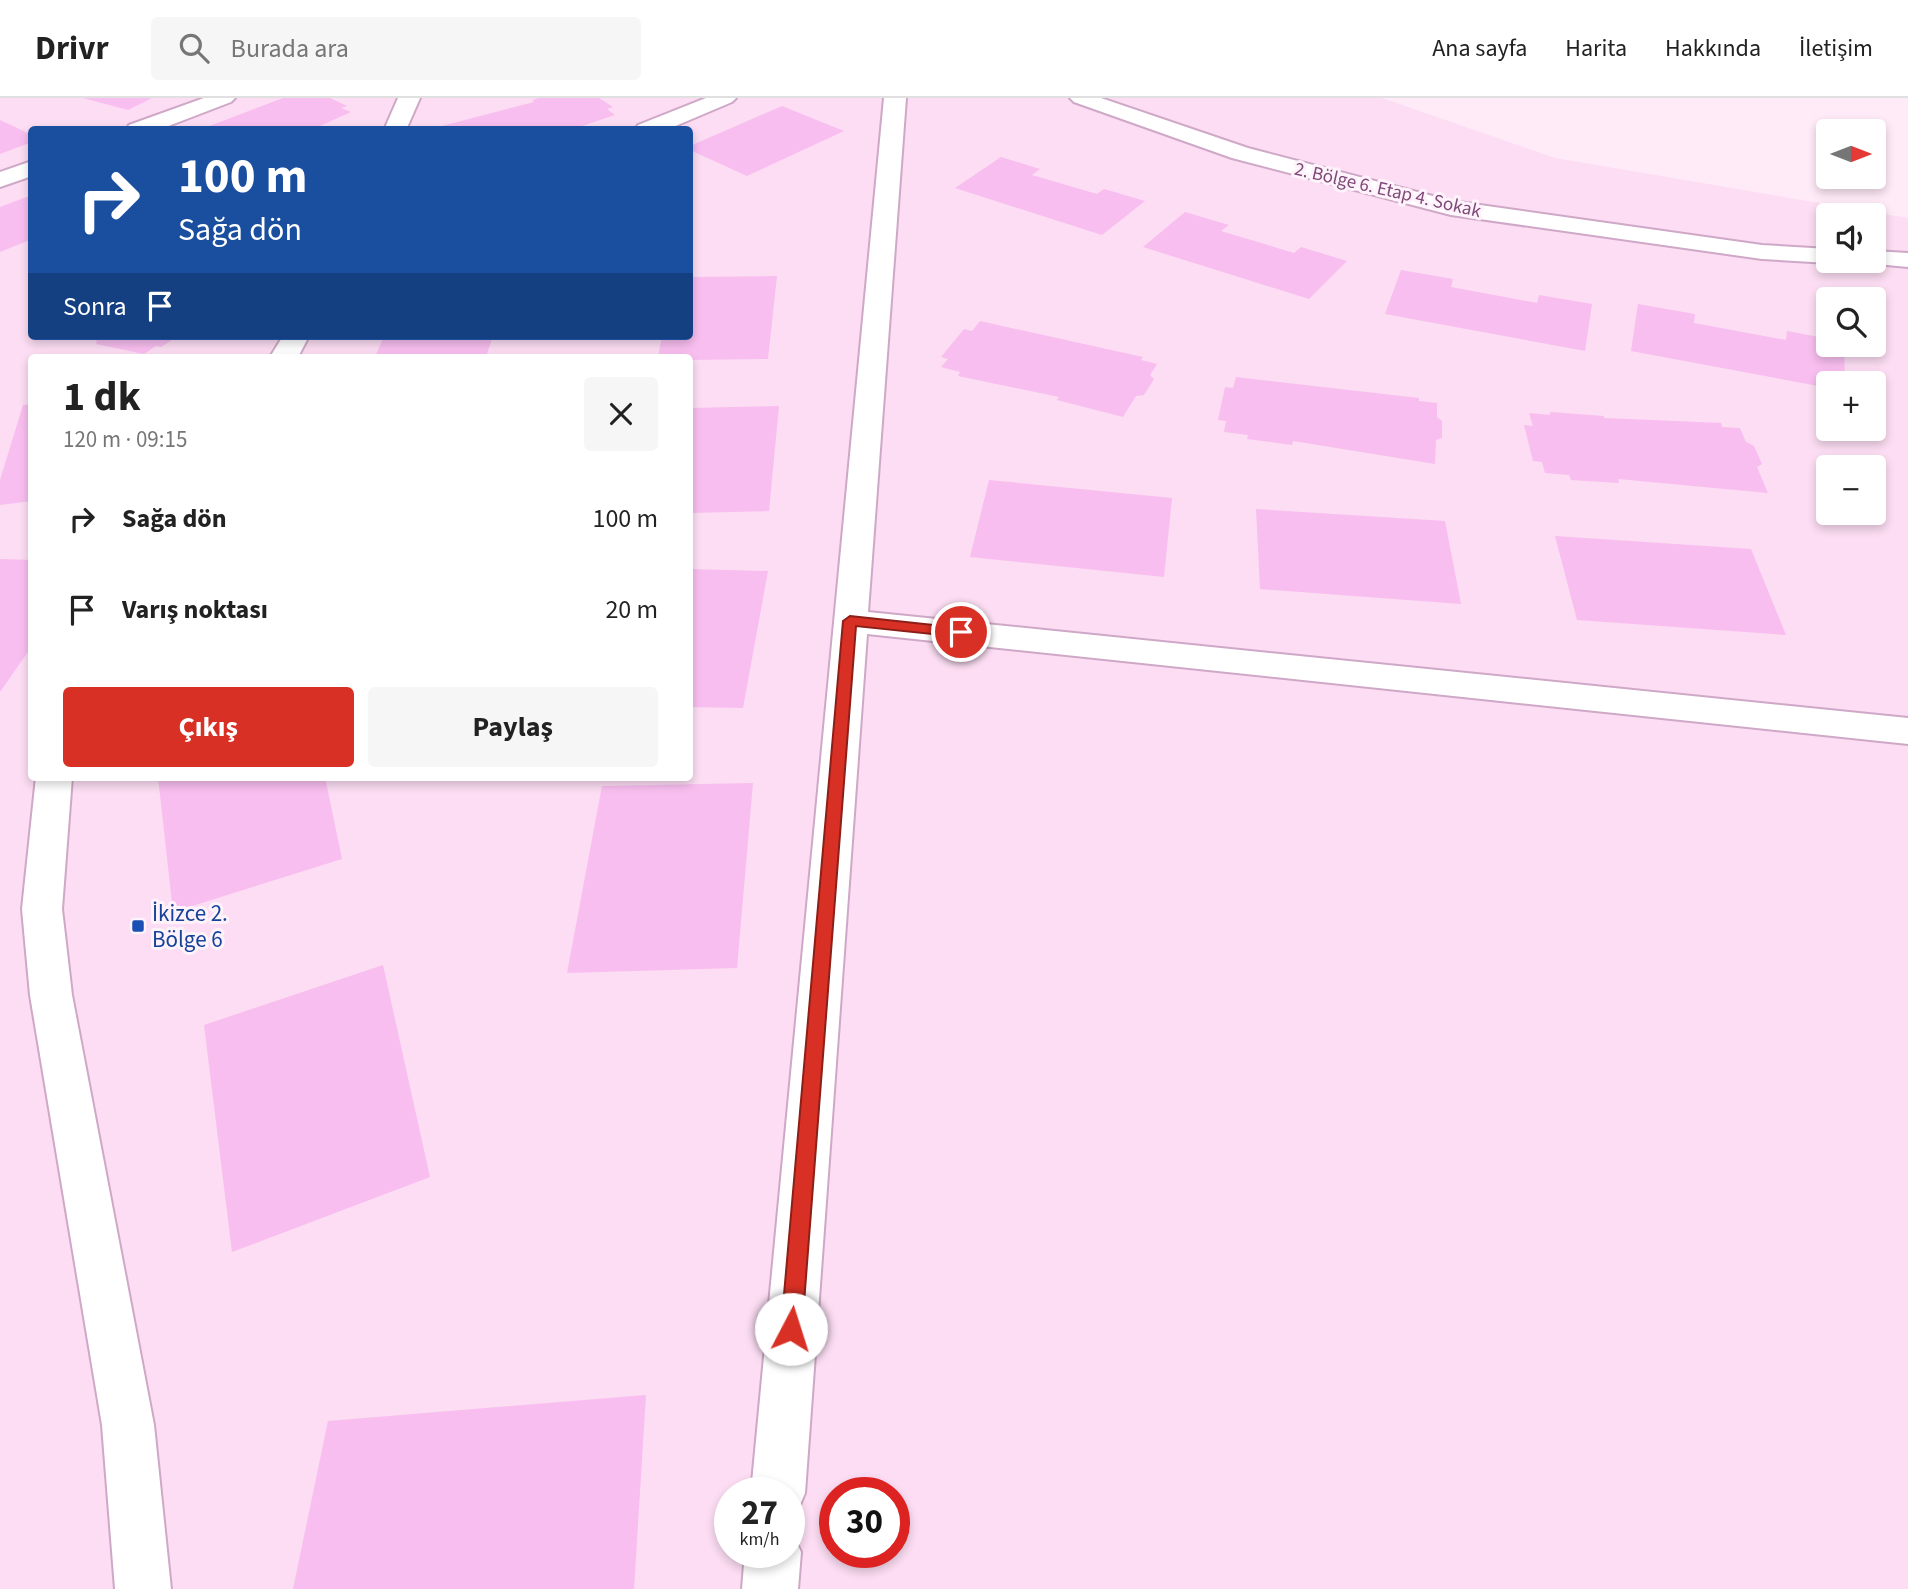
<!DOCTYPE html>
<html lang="tr">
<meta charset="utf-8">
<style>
body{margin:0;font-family:"Source Sans 3",sans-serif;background:#f6f6f6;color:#222;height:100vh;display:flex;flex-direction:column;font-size:26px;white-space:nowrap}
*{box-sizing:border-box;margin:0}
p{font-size:23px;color:#767676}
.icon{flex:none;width:38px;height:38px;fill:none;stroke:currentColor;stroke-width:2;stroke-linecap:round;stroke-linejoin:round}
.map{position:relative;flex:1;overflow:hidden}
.panel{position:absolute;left:28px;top:256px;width:665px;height:427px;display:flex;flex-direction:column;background:#fff;border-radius:7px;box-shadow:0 4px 10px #0003}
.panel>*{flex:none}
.hud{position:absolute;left:28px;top:28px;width:665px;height:214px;border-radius:7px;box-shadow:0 4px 10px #0003;background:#1a4fa0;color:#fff;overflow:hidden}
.needle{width:46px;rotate:90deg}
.fabs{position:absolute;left:1816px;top:21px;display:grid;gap:14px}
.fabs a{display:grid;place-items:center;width:70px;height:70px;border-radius:7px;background:#fff;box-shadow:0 4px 10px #0003;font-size:35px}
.speed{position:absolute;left:714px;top:1379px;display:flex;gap:14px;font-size:35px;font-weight:700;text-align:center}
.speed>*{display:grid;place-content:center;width:91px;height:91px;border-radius:50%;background:#fff;box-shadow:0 4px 10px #0003;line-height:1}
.speed small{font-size:18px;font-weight:400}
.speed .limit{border:10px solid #d22;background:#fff;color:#111}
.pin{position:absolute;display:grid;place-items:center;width:60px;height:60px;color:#fff;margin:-30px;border:4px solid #fff;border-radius:50%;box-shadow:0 2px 7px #0007}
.me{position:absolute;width:77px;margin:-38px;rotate:5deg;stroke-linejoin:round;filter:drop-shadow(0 0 5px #0008)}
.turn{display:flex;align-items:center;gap:24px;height:147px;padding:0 35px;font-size:32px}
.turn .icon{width:91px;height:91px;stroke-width:2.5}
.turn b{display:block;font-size:49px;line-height:60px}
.then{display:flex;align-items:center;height:66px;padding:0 35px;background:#0003;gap:14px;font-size:26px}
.round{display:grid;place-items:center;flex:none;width:74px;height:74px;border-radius:7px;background:#f6f6f6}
.overview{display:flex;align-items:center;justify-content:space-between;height:119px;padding:0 35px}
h1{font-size:42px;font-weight:700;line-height:52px}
.action{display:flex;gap:14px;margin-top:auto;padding:14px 35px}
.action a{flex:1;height:80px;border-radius:7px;background:#d93025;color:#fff;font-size:28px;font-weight:700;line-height:80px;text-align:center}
.action a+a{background:#f6f6f6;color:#222}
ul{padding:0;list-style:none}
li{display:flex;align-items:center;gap:21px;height:91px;padding:0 35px}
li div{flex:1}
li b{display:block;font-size:26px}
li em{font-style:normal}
header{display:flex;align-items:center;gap:42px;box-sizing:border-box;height:98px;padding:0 35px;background:#fff;border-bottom:2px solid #e0e0e0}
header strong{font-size:33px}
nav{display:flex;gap:38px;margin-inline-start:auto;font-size:24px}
.search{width:490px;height:63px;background:#f6f6f6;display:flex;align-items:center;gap:18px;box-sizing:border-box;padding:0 24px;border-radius:7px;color:#767676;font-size:26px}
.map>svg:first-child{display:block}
.residential{fill:#fcddf3;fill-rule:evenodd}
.building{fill:#f8beef}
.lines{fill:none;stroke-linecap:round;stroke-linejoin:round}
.street-casing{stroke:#cfa8c7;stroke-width:4}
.street{fill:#fff;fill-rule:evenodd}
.route{fill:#d93025;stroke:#8d1f18;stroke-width:2}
.transit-dot{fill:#1a4fb4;stroke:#fff3fb;stroke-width:2.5}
.labels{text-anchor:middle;stroke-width:6;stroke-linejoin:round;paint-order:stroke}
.far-street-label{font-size:19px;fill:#7e4978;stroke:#fff3fb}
.transit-label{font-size:23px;fill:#164399;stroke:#fff3fb;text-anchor:start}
</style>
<header>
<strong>Drivr</strong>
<div class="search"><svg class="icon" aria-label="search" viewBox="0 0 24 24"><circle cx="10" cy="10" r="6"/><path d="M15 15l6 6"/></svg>Burada ara</div>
<nav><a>Ana sayfa</a><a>Harita</a><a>Hakkında</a><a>İletişim</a></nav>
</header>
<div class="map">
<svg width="1908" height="1491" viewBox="0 0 1908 1491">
<rect width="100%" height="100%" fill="#ffeaf7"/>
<path class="residential" d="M0 0H1382L1555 60 1908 120V1491H0ZM32 32H690V238H32ZM1829 117H1874V163H1829ZM1829 201H1874V247H1829ZM32 259H690V679H32ZM1829 285H1874V331H1829ZM1829 369H1874V415H1829ZM730 1395H789V1454H730ZM835 1395H894V1454H835Z"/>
<g class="building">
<polygon points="83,0 152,0 128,12"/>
<polygon points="283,0 330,0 347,8 341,10 351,14 311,32 199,32"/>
<polygon points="539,0 599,0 613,9 607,11 615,17 570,32 441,32 438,29 534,4 532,2"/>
<polygon points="782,8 844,33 747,78 690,52 690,48"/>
<polygon points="0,22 32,37 32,44 0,56"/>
<polygon points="1001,59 1040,71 1032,77 1097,96 1104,91 1145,103 1102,137 955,90"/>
<polygon points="32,97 32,141 0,154 0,109"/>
<polygon points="1185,114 1229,127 1221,133 1294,155 1301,149 1347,163 1309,201 1143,149"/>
<polygon points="1401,172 1453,181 1451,189 1537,205 1539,197 1592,206 1585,253 1385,216"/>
<polygon points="777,178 768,261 690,262 690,259 658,259 662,238 690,238 690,179"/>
<polygon points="1638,206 1695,216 1694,225 1786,242 1787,233 1829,241 1829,247 1844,247 1845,285 1829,285 1829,290 1631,253"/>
<polygon points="980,223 1143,259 1141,262 1157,266 1150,277 1154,281 1144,297 1136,298 1123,319 1057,302 1059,299 958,278 960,274 941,269 948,261 941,259 964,231 972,233"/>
<polygon points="84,238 178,238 161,249 156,248 144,256 96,246 97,243"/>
<polygon points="384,238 493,238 486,259 375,259"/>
<polygon points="1236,279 1419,300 1419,303 1437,305 1437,319 1442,323 1442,340 1436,342 1435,366 1293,343 1292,347 1247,341 1248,337 1224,334 1226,323 1218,322 1225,289 1233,290"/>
<polygon points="32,306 32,403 0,407 0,382 23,307"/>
<polygon points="779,308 769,413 690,415 690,310"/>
<polygon points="1550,314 1604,318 1604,320 1721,325 1722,329 1740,330 1746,344 1754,348 1762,366 1757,369 1768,395 1618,381 1619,385 1571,382 1569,377 1545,375 1542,364 1533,363 1524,327 1533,328 1529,315 1550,317"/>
<polygon points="989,382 1172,400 1164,479 970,459"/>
<polygon points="1256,411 1445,423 1461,506 1260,491"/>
<polygon points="1555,438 1751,451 1786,537 1577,522"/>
<polygon points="0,461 32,462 32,548 0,594"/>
<polygon points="690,471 768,473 743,610 690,609"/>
<polygon points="158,679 325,679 342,761 173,814"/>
<polygon points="753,685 737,870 567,875 602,688"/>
<polygon points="383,867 430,1079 232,1154 204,927"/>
<polygon points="646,1297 634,1491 293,1491 328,1323"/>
</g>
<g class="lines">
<g class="street-casing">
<g id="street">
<polygon points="204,0 235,0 231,4 158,32 126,32 129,27"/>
<polygon points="398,0 420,0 406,32 384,32"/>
<polygon points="706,0 736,0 732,4 666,32 635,32 638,27"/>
<polygon points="884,0 906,0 868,514 1908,620 1908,646 867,536 805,1395 797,1414 789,1417 789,1395 751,1395"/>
<polygon points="1070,0 1101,0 1248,50 1452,103 1762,147 1829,151 1829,163 1838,163 1829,165 1762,161 1451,117 1232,60 1074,4"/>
<polygon points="32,63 32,78 0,89 0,74"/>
<polygon points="1874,153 1908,155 1908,169 1865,165 1864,163 1874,163"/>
<polygon points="283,238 309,238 298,259 270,259"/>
<polygon points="36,679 72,679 62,811 72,897 154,1327 171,1491 115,1491 102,1327 30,897 22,811"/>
<polygon points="789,1433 792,1435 801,1454 798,1491 742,1491 745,1454 789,1454"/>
</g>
</g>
<use href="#street" class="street"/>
</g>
<polygon class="route" points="850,518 961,530 968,534 961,539 856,528 802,1231 799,1239 791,1242 784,1239 781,1231 843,523"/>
<rect class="transit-dot" x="131" y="821" width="14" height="14" rx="3.5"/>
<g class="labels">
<g class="far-street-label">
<text transform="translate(1388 91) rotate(13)" y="7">2. Bölge 6. Etap 4. Sokak</text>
</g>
<g class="transit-label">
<text x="152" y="823">İkizce 2.<tspan x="152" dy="26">Bölge 6</tspan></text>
</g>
</g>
</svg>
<div class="fabs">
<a><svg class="needle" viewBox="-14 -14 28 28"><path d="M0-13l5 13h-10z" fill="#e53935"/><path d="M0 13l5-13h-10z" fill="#767676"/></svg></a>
<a><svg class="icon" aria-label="sound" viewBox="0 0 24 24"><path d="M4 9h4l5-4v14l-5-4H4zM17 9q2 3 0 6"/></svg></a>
<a><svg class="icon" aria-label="search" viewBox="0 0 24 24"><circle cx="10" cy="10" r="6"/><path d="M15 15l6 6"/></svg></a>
<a>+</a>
<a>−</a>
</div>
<div class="speed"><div>27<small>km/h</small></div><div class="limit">30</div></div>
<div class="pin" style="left:961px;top:534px;background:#d93025"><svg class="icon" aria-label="arrive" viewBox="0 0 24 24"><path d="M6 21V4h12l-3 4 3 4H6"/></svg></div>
<svg class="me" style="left:791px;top:1231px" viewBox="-20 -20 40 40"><circle r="19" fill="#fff"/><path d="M0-13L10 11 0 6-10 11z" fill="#d93025"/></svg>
<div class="hud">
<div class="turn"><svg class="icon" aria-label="right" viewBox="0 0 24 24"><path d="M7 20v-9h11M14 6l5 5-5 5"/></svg><div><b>100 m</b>Sağa dön</div></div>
<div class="then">Sonra<svg class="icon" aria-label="arrive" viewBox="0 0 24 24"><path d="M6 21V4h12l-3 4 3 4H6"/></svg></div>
</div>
<section class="panel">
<div class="overview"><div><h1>1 dk</h1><p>120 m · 09:15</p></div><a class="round"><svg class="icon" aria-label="close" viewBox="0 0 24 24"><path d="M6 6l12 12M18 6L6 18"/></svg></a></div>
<ul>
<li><svg class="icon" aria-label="right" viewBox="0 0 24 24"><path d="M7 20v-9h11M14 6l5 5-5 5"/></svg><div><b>Sağa dön</b></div><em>100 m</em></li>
<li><svg class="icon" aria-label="arrive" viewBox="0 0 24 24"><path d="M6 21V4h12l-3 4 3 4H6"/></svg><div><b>Varış noktası</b></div><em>20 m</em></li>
</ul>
<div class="action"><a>Çıkış</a><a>Paylaş</a></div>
</section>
</div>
